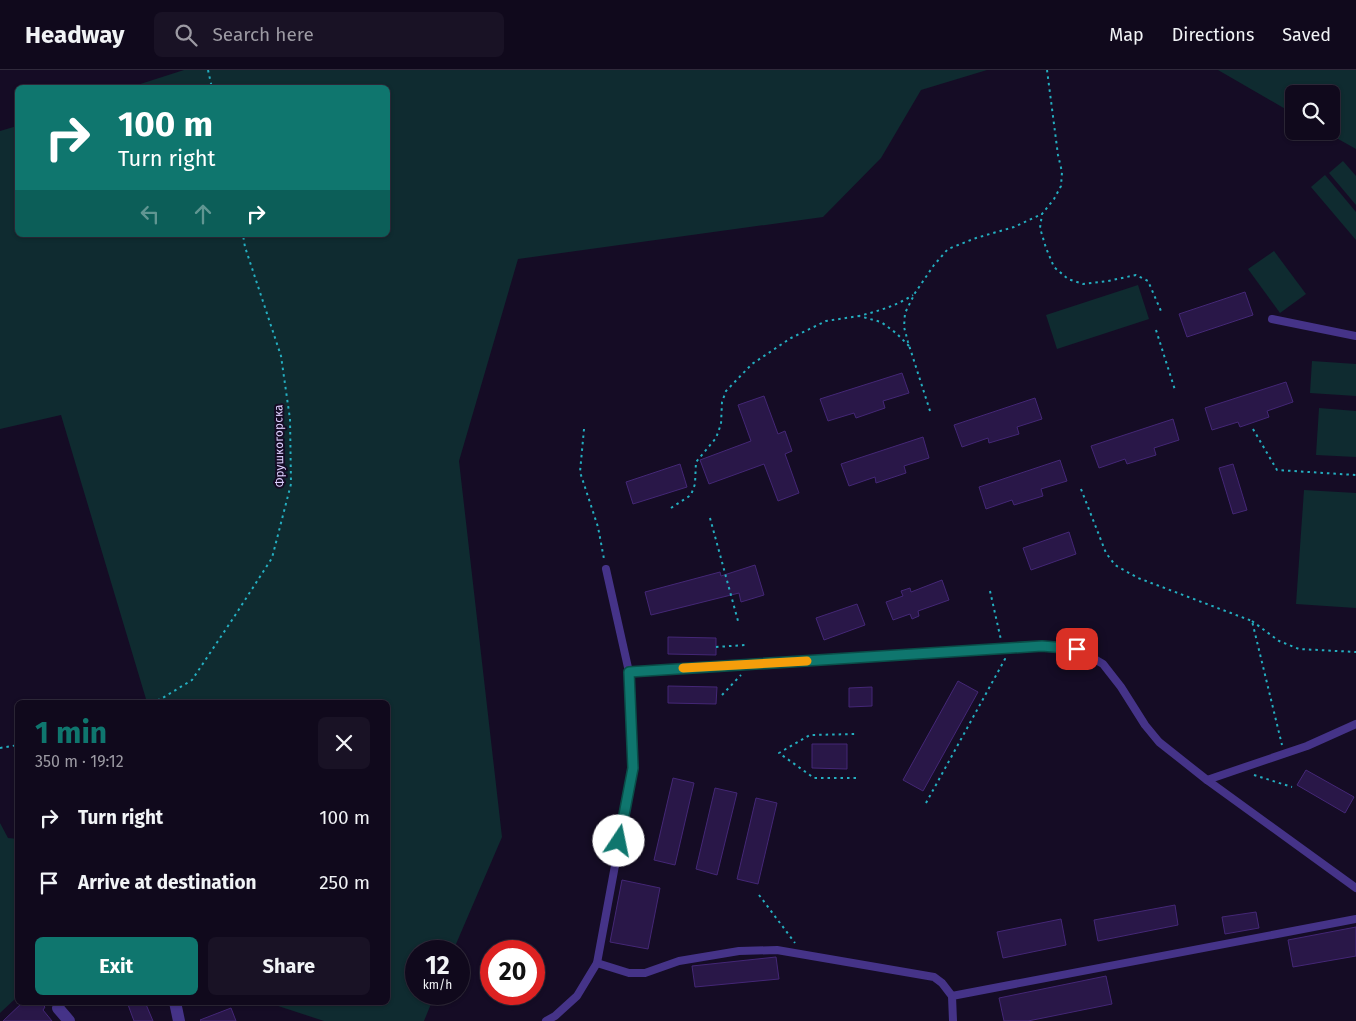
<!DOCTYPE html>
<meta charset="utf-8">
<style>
body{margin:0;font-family:"Fira Sans",sans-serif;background:#191225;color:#f1f3f6;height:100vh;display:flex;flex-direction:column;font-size:19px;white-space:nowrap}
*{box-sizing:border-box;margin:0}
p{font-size:16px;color:#9c9aa3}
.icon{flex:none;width:28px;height:28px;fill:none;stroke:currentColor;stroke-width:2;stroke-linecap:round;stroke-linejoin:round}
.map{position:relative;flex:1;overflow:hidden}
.drawer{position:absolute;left:15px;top:630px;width:375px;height:305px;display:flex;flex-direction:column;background:#10091c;border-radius:8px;box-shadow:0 1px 4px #0004,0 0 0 1px #302a3b}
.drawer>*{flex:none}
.top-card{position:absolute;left:15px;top:15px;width:375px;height:152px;border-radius:8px;box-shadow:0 1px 4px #0004,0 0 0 1px #302a3b;background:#0f766e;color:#fff;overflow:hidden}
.fabs{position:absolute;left:1285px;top:15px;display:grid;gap:10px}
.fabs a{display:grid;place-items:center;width:55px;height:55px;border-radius:8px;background:#10091c;box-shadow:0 1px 4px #0004,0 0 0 1px #302a3b;font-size:25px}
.speed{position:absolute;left:405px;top:870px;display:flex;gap:10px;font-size:25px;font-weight:700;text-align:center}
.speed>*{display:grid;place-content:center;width:65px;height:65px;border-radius:50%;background:#10091c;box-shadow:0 1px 4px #0004,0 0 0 1px #302a3b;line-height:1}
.speed small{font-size:12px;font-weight:400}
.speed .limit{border:8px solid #d22;background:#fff;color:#111}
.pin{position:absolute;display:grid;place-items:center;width:42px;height:42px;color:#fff;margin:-21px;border-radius:10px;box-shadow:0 2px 8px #0006}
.me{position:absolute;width:55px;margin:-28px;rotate:11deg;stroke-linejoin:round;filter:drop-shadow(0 0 4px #0008)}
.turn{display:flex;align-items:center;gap:18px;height:105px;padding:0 20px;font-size:22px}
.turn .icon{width:65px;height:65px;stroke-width:2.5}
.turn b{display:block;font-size:35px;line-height:42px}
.lanes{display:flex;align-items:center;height:48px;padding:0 20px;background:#0003;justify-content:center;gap:25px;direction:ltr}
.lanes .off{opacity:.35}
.round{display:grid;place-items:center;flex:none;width:52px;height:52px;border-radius:8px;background:#191225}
.headline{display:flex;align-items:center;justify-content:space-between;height:85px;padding:0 20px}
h1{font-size:30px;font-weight:700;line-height:38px;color:#0f766e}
.button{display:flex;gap:10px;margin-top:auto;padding:10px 20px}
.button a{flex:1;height:58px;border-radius:8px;background:#0f766e;color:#fff;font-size:20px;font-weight:700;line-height:58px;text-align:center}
.button a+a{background:#191225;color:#f1f3f6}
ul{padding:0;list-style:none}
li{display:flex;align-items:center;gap:15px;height:65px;padding:0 20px}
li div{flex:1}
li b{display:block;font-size:19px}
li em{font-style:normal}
header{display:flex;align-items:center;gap:30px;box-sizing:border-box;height:70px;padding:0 25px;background:#10091c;border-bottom:1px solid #302a3b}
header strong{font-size:24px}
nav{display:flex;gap:28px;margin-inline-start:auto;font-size:18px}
.search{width:350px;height:45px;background:#191225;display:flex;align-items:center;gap:12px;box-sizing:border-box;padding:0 18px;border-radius:8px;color:#9c9aa3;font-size:19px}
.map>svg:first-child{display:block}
.green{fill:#0f2b30}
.building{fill:#291748;stroke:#442776}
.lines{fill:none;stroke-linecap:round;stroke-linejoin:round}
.path{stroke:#24aec0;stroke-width:2;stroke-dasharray:2.5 4;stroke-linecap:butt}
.lane{stroke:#453388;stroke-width:8}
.street{stroke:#453388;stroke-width:12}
.route-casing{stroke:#0a4d48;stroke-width:12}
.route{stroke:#0f766e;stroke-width:9}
.slow{stroke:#f59e0b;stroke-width:9}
.labels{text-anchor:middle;stroke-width:4;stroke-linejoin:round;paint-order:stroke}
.street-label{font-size:12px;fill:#ded0ff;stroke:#150c25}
</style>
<header>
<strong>Headway</strong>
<div class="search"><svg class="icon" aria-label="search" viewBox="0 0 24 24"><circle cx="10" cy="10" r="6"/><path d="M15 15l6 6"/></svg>Search here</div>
<nav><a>Map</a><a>Directions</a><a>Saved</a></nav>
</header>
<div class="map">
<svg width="1356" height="951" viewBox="0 0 1356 951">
<rect width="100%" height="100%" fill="#150c25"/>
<g class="green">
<polygon points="184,0 987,0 921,20 881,88 823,147 518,189 459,391 502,767 453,881 416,881 416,924 435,924 424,951 324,951 269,933 388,932 388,632 146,632 146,629 61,345 0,359 0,61 17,56 18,165 388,165 388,18 131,17"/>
<polygon points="1218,0 1356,0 1356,79 1324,61 1331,61 1331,24 1294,24 1294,44"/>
<polygon points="1343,91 1356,106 1356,135 1329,103"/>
<polygon points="1325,105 1356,142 1356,170 1311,117"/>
<polygon points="1274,181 1306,224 1280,243 1248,199"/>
<polygon points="1138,215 1149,249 1057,279 1046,245"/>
<polygon points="1312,291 1356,294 1356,326 1310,323"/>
<polygon points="1319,338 1356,341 1356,387 1316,385"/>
<polygon points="1304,420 1356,423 1356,538 1296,534"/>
<polygon points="0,753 8,768 18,769 17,927 0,943"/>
</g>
<g class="building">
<polygon points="1245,222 1253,245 1187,267 1179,244"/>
<polygon points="902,303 909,323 883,331 885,338 856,348 854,343 828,351 820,329"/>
<polygon points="1286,312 1293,332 1267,341 1269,347 1240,357 1238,352 1212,360 1205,338"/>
<polygon points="764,326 778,364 785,361 792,381 785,384 799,423 778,431 764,394 709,414 700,390 751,371 738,335"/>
<polygon points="1035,328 1042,349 1017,357 1019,364 989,373 988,368 962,377 954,355"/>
<polygon points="1173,349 1179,370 1154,378 1156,385 1127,394 1125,389 1099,398 1091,376"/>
<polygon points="923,367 929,388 904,396 906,403 876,413 875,407 849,416 841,394"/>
<polygon points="1060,390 1067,411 1041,419 1043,426 1014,435 1012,430 986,439 979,417"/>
<polygon points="680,394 687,417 633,434 626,412"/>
<polygon points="1233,394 1247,440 1233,444 1219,398"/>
<polygon points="1069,462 1076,484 1031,500 1023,478"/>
<polygon points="755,495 764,525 741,532 739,523 651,545 645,522 720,502 721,506"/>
<polygon points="942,510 949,530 918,541 919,546 912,549 910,544 893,550 886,532 903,526 901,521 910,518 911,522"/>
<polygon points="857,534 865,555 824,570 816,548"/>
<polygon points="668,567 716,568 716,585 668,584"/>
<polygon points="958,611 978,622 923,721 903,710"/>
<polygon points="668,616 717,617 716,634 668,633"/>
<polygon points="872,617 872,636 849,637 849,618"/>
<polygon points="812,674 847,674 847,699 812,698"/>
<polygon points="1306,700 1354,727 1345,743 1297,715"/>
<polygon points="673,708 694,713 675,795 654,790"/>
<polygon points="715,718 737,723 717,805 696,799"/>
<polygon points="756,728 777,733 758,814 737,809"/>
<polygon points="622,810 660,818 648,879 610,872"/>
<polygon points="1175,835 1178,855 1098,871 1094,850"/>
<polygon points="1256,842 1259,858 1225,864 1222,847"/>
<polygon points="1061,849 1066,875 1003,888 997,862"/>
<polygon points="1356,857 1356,886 1293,897 1288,870"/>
<polygon points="776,887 779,909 695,917 692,896"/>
<polygon points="1106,906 1112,934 1028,951 1004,951 999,928"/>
<polygon points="23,932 40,932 45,937 43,940 52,951 3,951"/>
<polygon points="127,932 145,932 153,951 134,951"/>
<polygon points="231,938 236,951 201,951 200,950"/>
</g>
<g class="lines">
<g class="path">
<polyline points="208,0 212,18"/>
<polyline points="1047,0 1058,85 1062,102 1061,116 1054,129 1042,144 1040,158 1046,178 1054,197 1068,209 1083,214 1108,211 1136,205 1148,211 1161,241"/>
<polyline points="1156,260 1175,320"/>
<path d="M909 276 896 263 881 252 859 246C878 241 896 236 913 225"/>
<polyline points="930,341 908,272 904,257 905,243 915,223 934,195 948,179 976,168 1014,157 1042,144"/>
<polyline points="584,359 580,402 598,457 604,489"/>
<polyline points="1253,359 1277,400 1356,405"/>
<polyline points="1081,419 1106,483 1115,495 1138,508 1252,551 1282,675"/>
<polyline points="671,438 691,425 695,414 696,392 716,368 721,354 722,332 726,321 752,294 791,268 826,251 859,246"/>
<polyline points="710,448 738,551"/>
<polyline points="990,521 1001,570"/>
<polyline points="1252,551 1279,571 1299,579 1356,582"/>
<polyline points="716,577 745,575"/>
<polyline points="722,625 741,605"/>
<polyline points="151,632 161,629 192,610 234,547 272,488 291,414 290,349 281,286 245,177 243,165"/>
<polyline points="0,678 18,675"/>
<polyline points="1254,705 1292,717"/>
<polyline points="856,708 814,708 779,683 810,665 856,664"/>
<polyline points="926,733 1005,589 1005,587"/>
<polyline points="759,825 795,873"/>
</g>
<g class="lane">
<polyline points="1272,249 1356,266"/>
<polyline points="629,602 1042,576 1077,579 1103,594 1121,617 1145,655 1159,672 1207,710"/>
<polyline points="1356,654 1307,676 1207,710 1356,818"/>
<polyline points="597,893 629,903 645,903 679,891 739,881 777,880 934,907 942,913 952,926"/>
<polyline points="546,951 555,946 577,926 597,893 633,698 629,602 606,499"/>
<polyline points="953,951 952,926 1356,849"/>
</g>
<g class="street">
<polyline points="175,932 179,951"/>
<polyline points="58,938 69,951"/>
</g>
</g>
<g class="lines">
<g class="route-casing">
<polyline id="route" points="619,771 633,698 629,602 1042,576 1077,579"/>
</g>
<use href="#route" class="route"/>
<polyline class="slow" points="683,598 807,591"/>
</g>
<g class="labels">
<g class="street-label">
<text transform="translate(279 376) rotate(-91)" y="4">Фрушкогорска</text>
</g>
</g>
</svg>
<div class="fabs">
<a><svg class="icon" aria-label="search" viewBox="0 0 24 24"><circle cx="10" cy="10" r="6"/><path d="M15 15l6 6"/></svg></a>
</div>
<div class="speed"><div>12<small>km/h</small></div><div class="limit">20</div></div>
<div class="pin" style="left:1077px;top:579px;background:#d93025"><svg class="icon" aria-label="arrive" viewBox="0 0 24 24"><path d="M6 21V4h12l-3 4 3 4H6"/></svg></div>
<svg class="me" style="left:619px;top:771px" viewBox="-20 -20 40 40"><circle r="19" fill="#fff"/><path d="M0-13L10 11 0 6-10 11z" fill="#0f766e"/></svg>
<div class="top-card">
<div class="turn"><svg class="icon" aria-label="right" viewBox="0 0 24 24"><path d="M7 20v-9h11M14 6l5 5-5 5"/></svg><div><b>100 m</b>Turn right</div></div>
<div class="lanes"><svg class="icon off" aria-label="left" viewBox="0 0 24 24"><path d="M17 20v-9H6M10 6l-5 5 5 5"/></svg><svg class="icon off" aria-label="ahead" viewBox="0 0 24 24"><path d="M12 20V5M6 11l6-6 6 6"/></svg><svg class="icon" aria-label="right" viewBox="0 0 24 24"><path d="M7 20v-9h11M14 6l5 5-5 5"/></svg></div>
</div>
<section class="drawer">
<div class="headline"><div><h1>1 min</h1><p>350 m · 19:12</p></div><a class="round"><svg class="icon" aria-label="close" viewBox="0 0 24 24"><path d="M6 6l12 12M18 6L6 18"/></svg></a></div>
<ul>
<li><svg class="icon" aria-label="right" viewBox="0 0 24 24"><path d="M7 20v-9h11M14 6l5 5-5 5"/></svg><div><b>Turn right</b></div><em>100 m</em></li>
<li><svg class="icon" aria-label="arrive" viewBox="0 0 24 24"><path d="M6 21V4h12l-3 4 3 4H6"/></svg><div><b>Arrive at destination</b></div><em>250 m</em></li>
</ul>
<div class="button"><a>Exit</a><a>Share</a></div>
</section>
</div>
